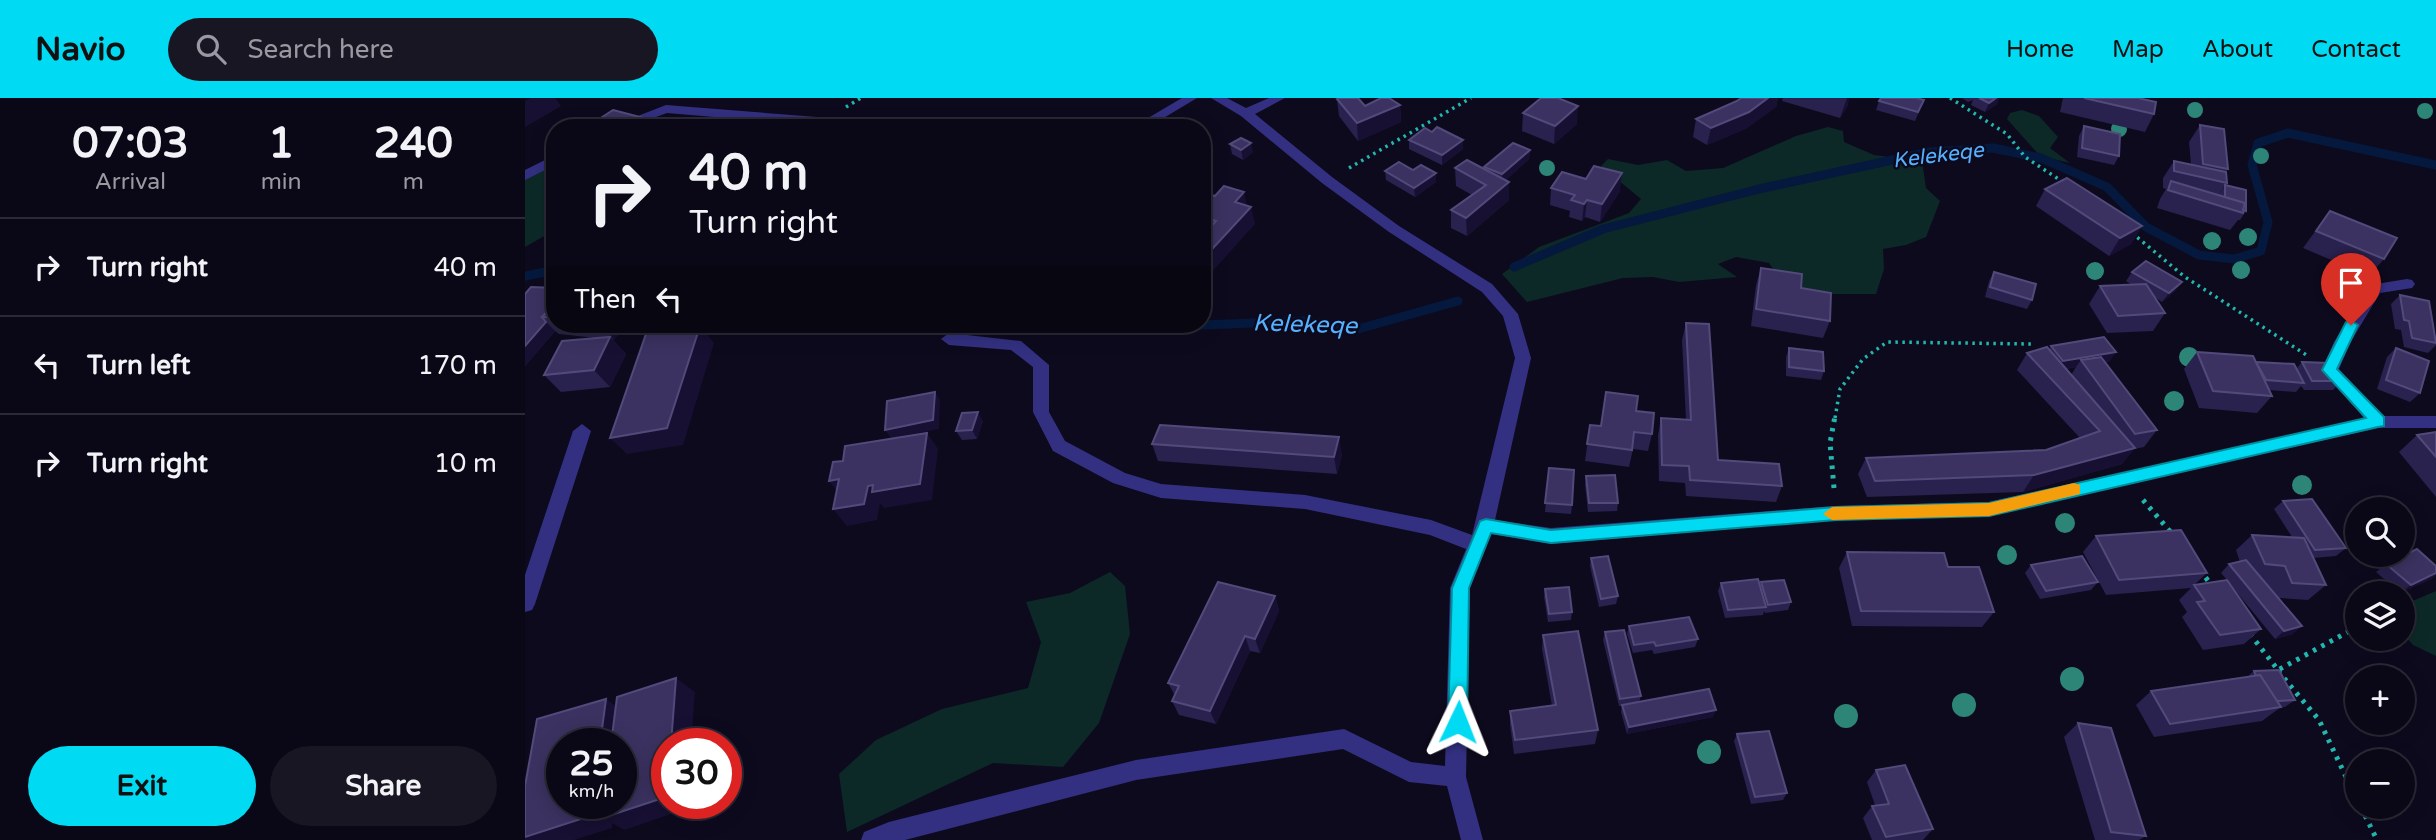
<!DOCTYPE html>
<meta charset="utf-8">
<style>
body{margin:0;font-family:"Varela Round",sans-serif;background:#181623;color:#f1f3f6;height:100vh;display:flex;flex-direction:column;font-size:26px;white-space:nowrap}
*{box-sizing:border-box;margin:0}
p{font-size:23px;color:#999aa1}
.icon{flex:none;width:38px;height:38px;fill:none;stroke:currentColor;stroke-width:2;stroke-linecap:round;stroke-linejoin:round}
.map{position:relative;flex:1;overflow:hidden}
.sheet{display:flex;flex-direction:column;background:#0a0816;width:525px}
.sheet>*{flex:none}
.top-card{position:absolute;left:21px;top:21px;width:665px;height:214px;border-radius:28px;box-shadow:0 4px 18px #0003,0 0 0 2px #2a2935;background:#0a0816;color:#f1f3f6;overflow:hidden}
.tools{position:absolute;left:1820px;top:399px;display:grid;gap:14px}
.tools a{display:grid;place-items:center;width:70px;height:70px;border-radius:50%;background:#0a0816;box-shadow:0 4px 18px #0003,0 0 0 2px #2a2935;font-size:35px}
.speed{position:absolute;left:21px;top:630px;display:flex;gap:14px;font-size:35px;font-weight:700;text-align:center}
.speed>*{display:grid;place-content:center;width:91px;height:91px;border-radius:50%;background:#0a0816;box-shadow:0 4px 18px #0003,0 0 0 2px #2a2935;line-height:1}
.speed small{font-size:18px;font-weight:400}
.speed .limit{border:10px solid #d22;background:#fff;color:#111}
.pin{position:absolute;display:grid;place-items:center;width:60px;height:60px;color:#fff;margin:-72px -30px;border-radius:50% 50% 50% 0;rotate:-45deg;box-shadow:0 0 7px #0007}
.pin .icon{rotate:45deg}
.me{position:absolute;width:77px;margin:-38px;rotate:2deg;stroke-linejoin:round;filter:drop-shadow(0 0 5px #0008)}
.turn{display:flex;align-items:center;gap:24px;height:147px;padding:0 28px;font-size:32px}
.turn .icon{width:91px;height:91px;stroke-width:2.5}
.turn b{display:block;font-size:49px;line-height:60px}
.then{display:flex;align-items:center;height:66px;padding:0 28px;background:#0003;gap:14px;font-size:26px}
.eta{display:flex;justify-content:space-evenly;align-items:center;height:119px;text-align:center}
.eta b{font-size:42px;font-weight:800;line-height:49px}
.button{display:flex;gap:14px;margin-top:auto;padding:14px 28px}
.button a{flex:1;height:80px;border-radius:42px;background:#00daf2;color:#111;font-size:28px;font-weight:800;line-height:80px;text-align:center}
.button a+a{background:#181623;color:#f1f3f6}
ul{padding:0;list-style:none}
li{display:flex;align-items:center;gap:21px;height:98px;padding:0 28px;border-top:2px solid #2a2935}
li div{flex:1}
li b{display:block;font-size:26px}
li em{font-style:normal}
header{display:flex;align-items:center;gap:42px;box-sizing:border-box;height:98px;padding:0 35px;background:#00daf2;color:#111}
header strong{font-size:33px}
nav{display:flex;gap:38px;margin-inline-start:auto;font-size:24px}
.search{width:490px;height:63px;background:#181623;display:flex;align-items:center;gap:18px;box-sizing:border-box;padding:0 24px;border-radius:38px;color:#999aa1;font-size:26px}
main{display:flex;flex:1;min-height:0}
.map>svg:first-child{display:block}
.green{fill:#0c2928}
.lines{fill:none;stroke-linecap:round;stroke-linejoin:round}
.stream{stroke:#04193d;stroke-width:9}
.path-far1{stroke:#21b9af;stroke-width:3.5;stroke-dasharray:2.5 4.5;stroke-linecap:butt}
.path{stroke:#21b9af;stroke-width:5;stroke-dasharray:3.5 6;stroke-linecap:butt}
.minor{fill:#333082;fill-rule:evenodd}
.tree{fill:#2d8578}
.wall{fill:#29214e;fill-rule:evenodd}
.shaded-wall{fill:#171033}
.building{fill:#3b3261;stroke:#524a7a;stroke-width:2}
.route{fill:#00daf2;stroke:#008e9d;stroke-width:2}
.slow{fill:#f59e0b}
.labels{text-anchor:middle;stroke-width:5;stroke-linejoin:round;paint-order:stroke}
.far-water-label{font-size:21px;font-style:italic;fill:#55b1ff;stroke:#0d0a1e}
.water-label{font-size:24px;font-style:italic;fill:#55b1ff;stroke:#0d0a1e}
</style>
<header>
<strong>Navio</strong>
<div class="search"><svg class="icon" aria-label="search" viewBox="0 0 24 24"><circle cx="10" cy="10" r="6"/><path d="M15 15l6 6"/></svg>Search here</div>
<nav><a>Home</a><a>Map</a><a>About</a><a>Contact</a></nav>
</header>
<main>
<section class="sheet">
<div class="eta">
<div><b>07:03</b><p>Arrival</p></div>
<div><b>1</b><p>min</p></div>
<div><b>240</b><p>m</p></div>
</div>
<ul>
<li><svg class="icon" aria-label="right" viewBox="0 0 24 24"><path d="M7 20v-9h11M14 6l5 5-5 5"/></svg><div><b>Turn right</b></div><em>40 m</em></li>
<li><svg class="icon" aria-label="left" viewBox="0 0 24 24"><path d="M17 20v-9H6M10 6l-5 5 5 5"/></svg><div><b>Turn left</b></div><em>170 m</em></li>
<li><svg class="icon" aria-label="right" viewBox="0 0 24 24"><path d="M7 20v-9h11M14 6l5 5-5 5"/></svg><div><b>Turn right</b></div><em>10 m</em></li>
</ul>
<div class="button"><a>Exit</a><a>Share</a></div>
</section>
<div class="map">
<svg width="1911" height="742" viewBox="0 0 1911 742">
<rect width="100%" height="100%" fill="#0d0a1e"/>
<g class="green">
<polygon points="1497,12 1514,18 1533,39 1525,50 1545,65 1515,58 1482,21 1485,15"/>
<polygon points="1303,29 1318,33 1319,44 1349,57 1397,63 1401,90 1415,103 1401,139 1381,147 1358,151 1359,171 1351,196 1289,196 1258,184 1244,165 1211,159 1193,166 1212,179 1154,184 1128,179 1098,180 1002,204 977,176 1014,149 1104,115 1116,101 1076,68 1083,61 1113,67 1142,62 1161,73 1198,70 1271,38"/>
<polygon points="30,61 30,127 21,137 0,149 0,78"/>
<polygon points="585,474 600,488 605,536 574,625 538,669 468,665 322,734 314,676 351,642 417,611 503,590 516,544 501,504 545,495"/>
<polygon points="1911,493 1911,558 1888,547 1878,536 1878,507"/>
</g>
<g class="lines">
<g class="stream">
<polyline points="989,169 1078,131 1234,91 1404,54 1468,50 1516,60 1582,89 1621,129 1674,157 1709,161 1736,153 1743,124 1727,67 1733,45 1763,35 1911,67"/>
<polyline points="0,178 30,172"/>
<polyline points="542,226 543,231 610,226"/>
<polyline points="623,226 651,228 779,223 833,231 933,203"/>
</g>
<g class="path-far1">
<polyline points="1425,0 1482,36 1500,59 1541,86"/>
<polyline points="321,9 336,0"/>
<polyline points="824,70 946,0"/>
<polyline points="1607,135 1660,179 1783,258"/>
<polyline points="1310,320 1315,291 1338,261 1362,244 1506,246"/>
</g>
<g class="path">
<polyline points="1309,390 1305,345 1310,318"/>
<polyline points="1618,402 1649,438"/>
<polyline points="1675,472 1687,488"/>
<polyline points="1725,536 1753,572 1832,529"/>
<polyline points="1753,573 1794,622 1832,702"/>
<polyline points="1836,709 1852,742"/>
</g>
<g class="minor">
<polygon points="657,0 672,0 622,30 606,30"/>
<polygon points="686,0 702,0 721,10 744,0 760,0 730,16 807,79 874,128 967,186 993,216 1006,260 970,422 1026,430 1311,408 1464,404 1840,321 1797,272 1809,244 1845,187 1882,181 1887,182 1890,186 1887,190 1855,195 1825,245 1814,271 1857,318 1911,318 1911,330 1853,330 1464,418 1311,422 1026,446 966,436 945,490 941,679 958,742 936,742 922,688 884,684 818,651 611,682 380,742 336,742 339,734 364,724 611,662 819,631 886,664 920,668 925,490 941,451 905,437 780,411 636,400 588,385 528,353 508,314 508,269 486,252 424,247 416,241 424,235 496,243 524,267 524,314 540,343 600,375 636,386 780,397 906,422 947,437 990,260 978,218 957,194 864,134 797,85 716,18"/>
<polygon points="141,7 292,19 320,30 142,15 101,30 82,30"/>
<polygon points="30,57 30,67 0,82 0,72"/>
<polygon points="57,326 66,333 10,506 7,512 0,514 0,477 48,333"/>
</g>
</g>
<g class="tree">
<circle cx="1670" cy="12" r="8"/>
<circle cx="1900" cy="13" r="8"/>
<circle cx="1594" cy="31" r="8"/>
<circle cx="1736" cy="58" r="8"/>
<circle cx="1022" cy="70" r="8"/>
<circle cx="1723" cy="139" r="9"/>
<circle cx="1687" cy="143" r="9"/>
<circle cx="1716" cy="172" r="9"/>
<circle cx="1570" cy="173" r="9"/>
<circle cx="1664" cy="259" r="10"/>
<circle cx="1649" cy="303" r="10"/>
<circle cx="1777" cy="387" r="10"/>
<circle cx="1540" cy="425" r="10"/>
<circle cx="1482" cy="457" r="10"/>
<circle cx="1547" cy="581" r="12"/>
<circle cx="1439" cy="607" r="12"/>
<circle cx="1321" cy="618" r="12"/>
<circle cx="1184" cy="654" r="12"/>
</g>
<g class="wall">
<polygon points="1216,0 1253,0 1251,9 1220,31 1182,47 1168,39 1171,21 1212,3"/>
<polygon points="1258,0 1324,0 1322,9 1315,20 1257,3"/>
<polygon points="1437,0 1474,0 1472,6 1460,14 1446,7 1448,2 1443,4"/>
<polygon points="1538,0 1613,0 1629,16 1620,34 1535,14"/>
<polygon points="812,1 840,8 875,7 876,24 833,43 814,18"/>
<polygon points="1399,2 1390,23 1351,12 1354,3"/>
<polygon points="998,15 1052,26 1029,46 997,33"/>
<polygon points="1675,27 1703,71 1701,74 1702,85 1693,97 1700,87 1721,113 1715,122 1713,122 1705,132 1632,110 1635,101 1641,91 1638,90 1638,80 1649,63 1666,66 1664,44"/>
<polygon points="1559,28 1594,58 1589,67 1552,59 1554,38"/>
<polygon points="884,42 938,51 917,67 884,51"/>
<polygon points="705,46 728,54 718,62 707,56"/>
<polygon points="1005,52 1004,61 981,82 984,102 942,138 926,130 926,112 947,97 931,88 930,70 959,71 959,69"/>
<polygon points="888,72 911,75 911,84 890,99 861,82 860,73"/>
<polygon points="1026,90 1095,93 1075,124 1060,119 1057,123 1044,119 1045,113 1025,107"/>
<polygon points="1520,91 1617,128 1606,146 1584,158 1511,108"/>
<polygon points="677,94 722,107 730,126 679,136 677,135"/>
<polygon points="1805,113 1859,161 1844,178 1778,150"/>
<polygon points="1236,170 1276,190 1305,223 1298,240 1226,228 1231,187"/>
<polygon points="1469,174 1507,202 1502,211 1460,199 1464,183"/>
<polygon points="1607,174 1657,184 1650,193 1637,204 1631,200 1640,215 1628,233 1582,235 1564,206 1575,188 1607,187 1601,183"/>
<polygon points="30,190 30,226 104,226 88,242 101,256 85,289 36,294 19,277 71,240 34,236 30,233 0,268 0,196"/>
<polygon points="1875,197 1911,241 1911,247 1903,255 1879,249 1876,232 1870,231 1866,206"/>
<polygon points="1161,225 1193,362 1257,388 1251,404 1161,398 1160,385 1134,383 1133,337 1136,320 1161,322 1157,242"/>
<path d="M1526 248 1585 263 1580 264 1632 332 1619 349 1609 351 1597 366 1498 394 1342 399 1333 376 1341 360 1521 352 1555 340 1492 272 1502 255 1524 252ZM1551 269 1546 277 1541 271Z"/>
<polygon points="1264,250 1299,273 1296,282 1261,278 1261,259"/>
<polygon points="1871,250 1895,295 1885,304 1852,291 1862,259"/>
<polygon points="1672,254 1772,270 1777,264 1816,283 1808,292 1779,292 1776,288 1771,294 1744,292 1747,298 1732,315 1674,310 1659,271"/>
<polygon points="1111,313 1127,336 1123,353 1108,351 1104,369 1060,363 1065,327 1076,328"/>
<polygon points="458,323 452,341 437,342 431,333"/>
<polygon points="1911,334 1911,399 1874,354 1892,337"/>
<polygon points="627,346 817,356 812,376 633,363"/>
<polygon points="1024,370 1047,407 1046,416 1020,414"/>
<polygon points="1061,378 1093,405 1092,413 1063,414 1060,387"/>
<polygon points="1758,403 1821,450 1811,458 1788,460 1801,487 1783,502 1754,500 1768,536 1750,541 1704,485 1736,531 1719,546 1678,552 1657,519 1662,514 1654,502 1666,490 1581,497 1558,454 1571,438 1682,475 1669,487 1702,482 1696,475 1704,466 1715,464 1711,452 1727,437 1767,439 1749,411"/>
<polygon points="1322,454 1423,469 1469,514 1457,529 1327,528 1314,470"/>
<polygon points="1066,460 1093,498 1091,506 1074,509 1065,468"/>
<polygon points="1861,466 1911,468 1911,477 1906,481 1875,495 1851,474"/>
<polygon points="1506,467 1573,484 1566,492 1515,501 1500,475"/>
<polygon points="1236,484 1266,504 1263,512 1240,515 1239,513 1238,517 1200,520 1193,493 1196,485 1235,487"/>
<polygon points="1020,491 1047,514 1046,522 1023,524 1019,499"/>
<polygon points="750,498 754,513 735,555 725,553 691,626 654,617 647,603 650,598 643,585"/>
<polygon points="1104,528 1173,541 1170,549 1129,556 1127,552 1108,555 1102,536"/>
<polygon points="1080,534 1116,598 1114,604 1188,619 1102,636 1096,614 1097,608 1094,608 1078,542"/>
<polygon points="1018,537 1073,632 1070,646 989,656 985,627 985,613 1027,608 1017,551"/>
<polygon points="1729,573 1770,602 1760,609 1756,609 1737,623 1629,639 1611,607 1626,593 1722,579"/>
<polygon points="1553,625 1621,738 1614,742 1570,742 1539,639"/>
<polygon points="1212,636 1262,695 1258,702 1226,706 1209,643"/>
<polygon points="1351,672 1408,731 1398,742 1347,742 1338,720 1347,708 1350,707 1342,684"/>
</g>
<g class="shaded-wall">
<polygon points="6,0 30,0 36,8 0,29 0,3"/>
<polygon points="1243,0 1253,0 1251,9 1220,31 1182,47 1186,30"/>
<polygon points="1322,0 1324,0 1322,9 1315,20"/>
<polygon points="1471,0 1474,0 1472,6 1460,14 1464,5"/>
<polygon points="875,7 876,24 833,43 832,25"/>
<polygon points="1053,8 1052,26 1029,46 1030,28"/>
<polygon points="938,42 938,51 917,67 917,57"/>
<polygon points="726,45 728,54 718,62 716,52"/>
<polygon points="1005,52 1004,61 977,86 977,76"/>
<polygon points="911,75 911,84 890,99 889,90"/>
<polygon points="1097,75 1095,93 1075,124 1077,106"/>
<polygon points="984,84 984,102 942,138 941,120"/>
<polygon points="719,94 723,112 710,104"/>
<polygon points="1062,102 1060,119 1057,123 1059,106"/>
<polygon points="726,109 730,126 677,185 677,162"/>
<polygon points="1617,128 1606,146 1584,158 1595,140"/>
<polygon points="1657,184 1650,193 1637,204 1644,195"/>
<polygon points="21,224 30,233 0,268 0,248"/>
<polygon points="74,226 104,226 89,242"/>
<polygon points="175,228 189,245 158,347 102,356 85,340"/>
<polygon points="85,239 101,256 85,289 69,272"/>
<polygon points="1591,254 1585,263 1559,267 1556,262 1551,269 1533,272 1538,263"/>
<polygon points="410,294 415,302 414,331 366,340 360,332"/>
<polygon points="453,314 458,323 452,341 447,332"/>
<polygon points="402,335 413,351 407,402 359,410 355,405 352,422 322,428 308,411 343,388"/>
<polygon points="814,339 817,356 812,376 809,359"/>
<polygon points="1610,350 1597,366 1498,394 1509,377"/>
<polygon points="314,381 317,400 304,383"/>
<polygon points="1911,475 1911,477 1906,481 1875,495 1886,487"/>
<polygon points="750,498 754,513 735,555 730,541"/>
<polygon points="1777,528 1768,536 1750,541 1759,533"/>
<polygon points="720,538 725,553 691,626 685,613"/>
<polygon points="151,580 170,594 166,646 146,646"/>
<polygon points="81,601 101,615 96,646 75,646"/>
<polygon points="1191,612 1188,619 1102,636 1104,629"/>
<polygon points="142,694 142,705 162,705 161,711 99,732 87,725 87,730 49,742 0,742 0,739 66,705 90,705"/>
</g>
<g class="building">
<polygon points="814,0 833,0 840,8 856,0 864,0 875,7 832,25 812,1"/>
<polygon points="1016,0 1033,0 1053,8 1030,28 998,15"/>
<polygon points="1216,0 1243,0 1224,14 1186,30 1171,21 1212,3"/>
<polygon points="1356,0 1391,0 1399,2 1393,14 1354,3"/>
<polygon points="1454,0 1471,0 1464,5"/>
<polygon points="1559,0 1613,0 1631,4 1629,16"/>
<polygon points="88,12 157,30 67,30 62,29"/>
<polygon points="1675,27 1699,31 1703,71 1678,66"/>
<polygon points="1559,28 1595,36 1594,58 1557,50"/>
<polygon points="912,29 938,42 917,57 884,42 900,30 907,34"/>
<polygon points="716,40 726,45 716,52 705,46"/>
<polygon points="988,45 1005,52 977,76 959,69"/>
<polygon points="942,62 984,84 941,120 926,112 961,87 930,70"/>
<polygon points="1649,63 1701,74 1702,85 1649,73"/>
<polygon points="874,64 888,72 896,67 911,75 889,90 860,73"/>
<polygon points="1069,68 1097,75 1077,106 1062,102 1059,106 1046,102 1050,97 1026,90 1037,74 1061,81"/>
<polygon points="1542,80 1617,128 1595,140 1520,91"/>
<polygon points="1646,83 1720,105 1718,115 1643,92"/>
<polygon points="1700,87 1721,92 1721,113 1718,112 1720,105 1700,99"/>
<polygon points="699,88 719,94 710,104 726,109 677,162 677,138 691,123 677,119 677,94 690,98"/>
<polygon points="1805,113 1872,140 1859,161 1791,133"/>
<polygon points="1621,163 1657,184 1644,195 1607,174"/>
<polygon points="1236,170 1277,176 1276,190 1306,195 1305,223 1231,211"/>
<polygon points="1469,174 1511,186 1507,202 1465,189"/>
<polygon points="1621,186 1640,215 1593,218 1575,188"/>
<polygon points="6,189 30,190 30,206 17,219 21,224 0,248 0,196"/>
<polygon points="1875,197 1904,203 1911,245 1887,240 1884,223 1879,222"/>
<polygon points="30,206 30,220 17,219"/>
<polygon points="1161,225 1184,226 1193,362 1254,366 1257,388 1165,382 1164,368 1137,367 1136,320 1166,322"/>
<polygon points="175,228 142,330 85,340 121,236"/>
<polygon points="85,239 69,272 19,277 37,243"/>
<polygon points="1579,239 1591,254 1538,263 1526,248"/>
<polygon points="1522,249 1610,350 1509,377 1350,383 1341,360 1521,352 1575,333 1502,255"/>
<polygon points="1264,250 1298,254 1299,273 1264,269"/>
<polygon points="1871,250 1904,263 1895,295 1861,282"/>
<polygon points="1672,254 1728,258 1747,298 1688,293"/>
<polygon points="1576,259 1632,332 1610,336 1556,262"/>
<polygon points="1731,264 1769,266 1779,285 1741,282"/>
<polygon points="1777,264 1804,265 1816,283 1787,283"/>
<polygon points="410,294 408,322 360,332 362,303"/>
<polygon points="1081,294 1113,298 1111,313 1129,315 1127,336 1109,334 1107,352 1062,346 1065,327 1076,328"/>
<polygon points="453,314 447,332 431,333 437,315"/>
<polygon points="635,327 814,339 809,359 627,346"/>
<polygon points="1911,334 1911,359 1892,337"/>
<polygon points="402,335 395,386 347,394 348,387 343,388 339,406 308,411 314,381 304,383 308,364 318,363 320,348"/>
<polygon points="1024,370 1049,372 1047,407 1020,405"/>
<polygon points="1090,377 1093,405 1064,405 1061,378"/>
<polygon points="1787,401 1821,450 1790,452 1758,403"/>
<polygon points="1656,432 1682,475 1594,482 1571,438"/>
<polygon points="1727,437 1779,440 1801,487 1767,485 1760,468 1740,466"/>
<polygon points="1892,451 1911,468 1911,475 1886,487 1861,466"/>
<polygon points="1322,454 1419,455 1423,469 1454,469 1469,514 1336,513"/>
<polygon points="1083,458 1093,498 1076,501 1066,460"/>
<polygon points="1557,458 1573,484 1521,493 1506,467"/>
<polygon points="1721,462 1777,528 1759,533 1704,466"/>
<polygon points="1233,481 1241,509 1203,512 1196,485"/>
<polygon points="1259,482 1266,504 1243,507 1236,484"/>
<polygon points="1702,482 1736,531 1695,537 1672,504 1680,503 1669,487"/>
<polygon points="693,484 750,498 730,541 720,538 685,613 647,603 654,588 643,585"/>
<polygon points="1044,489 1047,514 1024,516 1020,491"/>
<polygon points="1164,519 1173,541 1131,548 1129,544 1109,547 1104,528"/>
<polygon points="1099,532 1116,598 1095,601 1080,534"/>
<polygon points="1053,533 1073,632 990,642 985,613 1031,607 1018,537"/>
<polygon points="1754,572 1770,602 1752,603 1735,577 1731,578 1729,573"/>
<polygon points="1735,577 1756,609 1645,626 1626,593"/>
<polygon points="151,580 146,646 142,646 141,699 77,720 79,705 96,705 96,646 86,646 92,599"/>
<polygon points="1184,591 1191,612 1104,629 1097,607"/>
<polygon points="81,601 75,646 37,646 37,705 66,705 65,718 0,739 0,688 12,621"/>
<polygon points="1553,625 1586,630 1621,738 1586,734"/>
<polygon points="1244,633 1262,695 1230,699 1212,636"/>
<polygon points="1380,667 1408,731 1361,739 1347,708 1364,706 1351,672"/>
</g>
<polygon class="route" points="1826,222 1833,227 1812,271 1859,319 1859,328 1853,329 1464,418 1311,422 1026,445 966,435 944,490 942,624 939,630 933,633 926,630 923,624 927,490 955,423 961,421 1026,432 1311,409 1464,405 1841,320 1797,272 1821,224"/>
<polygon class="slow" points="1549,385 1555,387 1555,396 1464,418 1307,422 1298,416 1307,409 1464,405"/>
<g class="labels">
<g class="far-water-label">
<text transform="translate(1413 57) rotate(-7)" y="7">Kelekeqe</text>
</g>
<g class="water-label">
<text transform="translate(780 226) rotate(2)" y="8">Kelekeqe</text>
</g>
</g>
</svg>
<div class="tools">
<a><svg class="icon" aria-label="search" viewBox="0 0 24 24"><circle cx="10" cy="10" r="6"/><path d="M15 15l6 6"/></svg></a>
<a><svg class="icon" aria-label="layers" viewBox="0 0 24 24"><path d="M12 4l9 5-9 5-9-5zM3 14l9 5 9-5"/></svg></a>
<a>+</a>
<a>−</a>
</div>
<div class="speed"><div>25<small>km/h</small></div><div class="limit">30</div></div>
<div class="pin" style="left:1826px;top:227px;background:#d93025"><svg class="icon" aria-label="arrive" viewBox="0 0 24 24"><path d="M6 21V4h12l-3 4 3 4H6"/></svg></div>
<svg class="me" style="left:933px;top:624px" viewBox="-20 -20 40 40"><path d="M0-17L14 15 0 8-14 15z" fill="#00daf2" stroke="#fff" stroke-width="4"/></svg>
<div class="top-card">
<div class="turn"><svg class="icon" aria-label="right" viewBox="0 0 24 24"><path d="M7 20v-9h11M14 6l5 5-5 5"/></svg><div><b>40 m</b>Turn right</div></div>
<div class="then">Then<svg class="icon" aria-label="left" viewBox="0 0 24 24"><path d="M17 20v-9H6M10 6l-5 5 5 5"/></svg></div>
</div>
</div>
</main>
